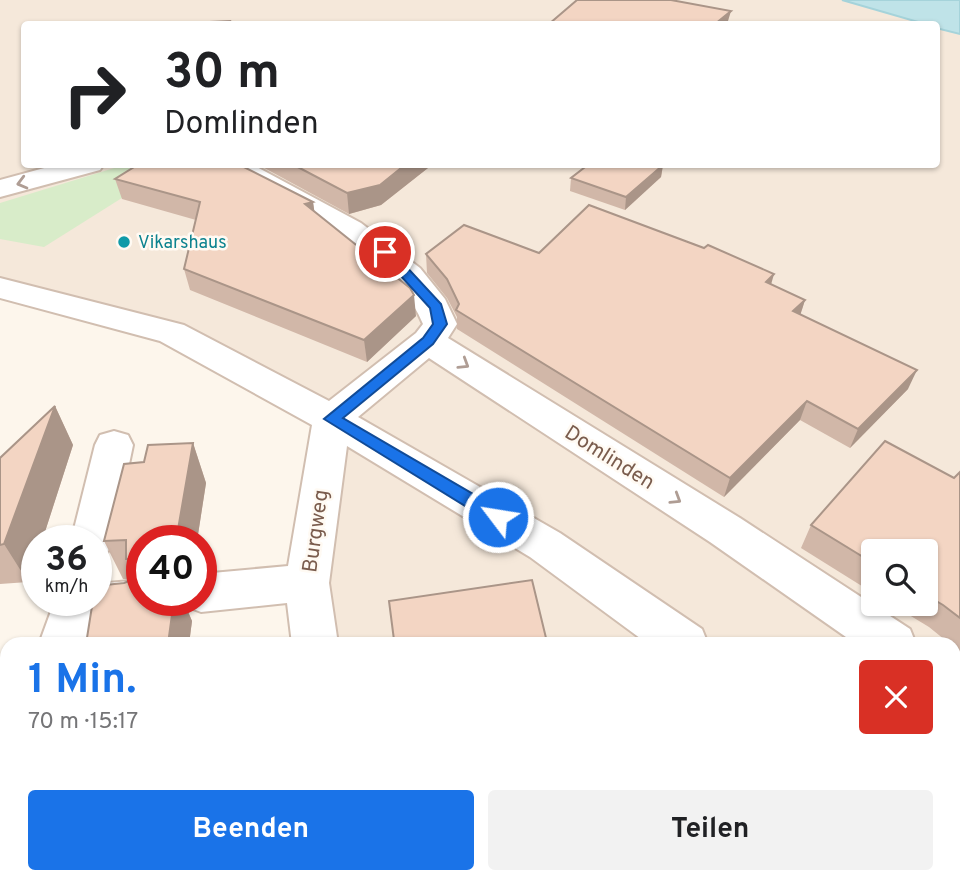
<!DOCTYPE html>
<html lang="de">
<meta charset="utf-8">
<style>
body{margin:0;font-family:Overpass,sans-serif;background:#f2f2f2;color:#202124;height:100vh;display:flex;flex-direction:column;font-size:26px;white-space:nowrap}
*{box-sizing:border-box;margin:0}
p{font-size:23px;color:#757577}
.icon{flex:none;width:38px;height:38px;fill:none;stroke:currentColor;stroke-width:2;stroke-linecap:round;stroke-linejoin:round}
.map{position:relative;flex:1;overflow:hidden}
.side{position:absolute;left:0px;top:637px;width:961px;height:247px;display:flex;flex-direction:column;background:#fff;border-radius:21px 21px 0 0;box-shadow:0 2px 5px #0004}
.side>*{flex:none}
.top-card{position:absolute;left:21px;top:21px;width:919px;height:147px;border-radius:7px;box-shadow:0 2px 5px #0004;background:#fff;color:#202124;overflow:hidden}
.fabs{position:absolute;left:861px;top:539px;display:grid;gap:14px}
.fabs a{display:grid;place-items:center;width:77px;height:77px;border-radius:7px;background:#fff;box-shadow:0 2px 5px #0004;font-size:35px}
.speed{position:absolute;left:21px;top:525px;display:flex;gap:14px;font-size:35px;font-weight:700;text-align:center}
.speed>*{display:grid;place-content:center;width:91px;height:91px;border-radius:50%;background:#fff;box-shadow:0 2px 5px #0004;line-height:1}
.speed small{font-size:18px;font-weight:400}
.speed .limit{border:10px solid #d22;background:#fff;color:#111}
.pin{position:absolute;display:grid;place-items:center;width:60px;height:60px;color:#fff;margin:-30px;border:4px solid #fff;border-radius:50%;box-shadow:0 2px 7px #0007}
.me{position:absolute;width:77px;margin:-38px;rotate:301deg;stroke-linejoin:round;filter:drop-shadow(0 0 5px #0008)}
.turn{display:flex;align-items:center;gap:24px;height:147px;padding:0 28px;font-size:32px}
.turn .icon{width:91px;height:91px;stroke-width:2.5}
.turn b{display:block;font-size:49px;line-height:60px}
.round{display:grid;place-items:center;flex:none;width:74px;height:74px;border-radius:7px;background:#f2f2f2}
.head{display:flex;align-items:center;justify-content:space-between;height:119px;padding:0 28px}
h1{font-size:42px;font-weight:700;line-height:52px;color:#1a73e8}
.button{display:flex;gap:14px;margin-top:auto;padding:14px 28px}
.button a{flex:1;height:80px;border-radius:7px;background:#1a73e8;color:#fff;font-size:28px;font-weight:700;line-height:80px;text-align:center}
.button a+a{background:#f2f2f2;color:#202124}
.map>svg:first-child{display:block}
.residential{fill:#f5e8da;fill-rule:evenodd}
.green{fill:#d8ecc9}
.water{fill:#bfe3e8;stroke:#a5d3da;stroke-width:2}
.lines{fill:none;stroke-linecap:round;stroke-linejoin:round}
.minor-casing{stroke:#d1beb0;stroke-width:4}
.minor{fill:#fff;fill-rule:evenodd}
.wall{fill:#d1b7a8}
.shaded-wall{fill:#aa9588}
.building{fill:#f3d5c3;stroke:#aa9588;stroke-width:2}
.oneway{stroke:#af9d94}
.route{fill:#1a73e8;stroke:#114b97;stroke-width:2}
.culture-dot{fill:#0f9aa8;stroke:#fffaf3;stroke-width:2.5}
.labels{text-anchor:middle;stroke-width:5;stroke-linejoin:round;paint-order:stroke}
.far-culture-label{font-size:18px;fill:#0d838f;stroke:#fffaf3;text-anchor:start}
.street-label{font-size:21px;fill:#7a5c4d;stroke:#fffaf3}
</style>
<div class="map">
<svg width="960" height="883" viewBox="0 0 960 883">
<rect width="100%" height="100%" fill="#fdf6ec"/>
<path class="residential" d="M0 0H842L925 24H24V164H936V28L960 34V883H312V877H954V644H308L331 419 172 333 0 288ZM873 551H926V604H873Z"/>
<polygon class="green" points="124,165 161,165 168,169 44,247 0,239 0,203"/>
<polygon class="water" points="842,0 960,0 960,34 936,28 936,24 925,24"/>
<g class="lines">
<g class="minor-casing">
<g id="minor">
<polygon points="59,164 104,164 100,170 0,197 0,180"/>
<path d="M215 164H251L361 223 420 268 445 299 457 324 448 338 740 518 910 629 916 644H856L710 542 429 358 358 417 560 533 702 629 708 644H648L530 557 347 446 329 583 338 644H292L287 603 201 612 185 606 182 600H201V574L288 566 312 425 160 341 0 298V278L184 325 329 401 416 333 423 324C391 248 289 203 219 170Z"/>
<polygon points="114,431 128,435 133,445 113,541 107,553 96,557 96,541 71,541 95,445 100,435"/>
<polygon points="142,580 142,600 164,600 158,612 142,618 93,623 85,644 39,644 55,600 96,600 96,584"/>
<polygon points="954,671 960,674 960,722 954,719"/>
<polygon points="954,828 960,831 960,883 945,883 935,877 954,877"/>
<polygon points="314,877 370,877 371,883 313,883"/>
</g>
</g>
<use href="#minor" class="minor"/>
</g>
<g class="wall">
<polygon points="257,164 433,164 381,205 349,214"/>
<polygon points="663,165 661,177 625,210 570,191 571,178"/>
<polygon points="115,179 313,202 314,211 416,316 367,362 190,290 184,269 196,220 122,199"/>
<polygon points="539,253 771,285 805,300 800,315 908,389 850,448 800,420 724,497 457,329 457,317 447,298 427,273 426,254"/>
<polygon points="55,406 73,445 42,541 37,541 37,557 28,582 0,584 0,458"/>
<polygon points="193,443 206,483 197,541 142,541 142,600 183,600 192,621 189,644 86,644 93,600 96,600 96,586 124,583 136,579 123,579 104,541 124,464 144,462 148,445"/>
<polygon points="960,472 960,652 954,647 954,644 950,644 929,627 891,604 926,604 926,551 873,551 873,593 801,548 811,525 954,478"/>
<polygon points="546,638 545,644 368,644 394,640"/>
<polygon points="799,877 885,877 889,883 803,883"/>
</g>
<g class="shaded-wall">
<polygon points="731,11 728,21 725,24 715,24"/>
<polygon points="406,164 433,164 381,205 349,214 347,193"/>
<polygon points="663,165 661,177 625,210 626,197"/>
<polygon points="313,202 316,222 305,204"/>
<polygon points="774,274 769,292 766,282"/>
<polygon points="414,295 416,316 367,362 364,340"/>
<polygon points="805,300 799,319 793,311"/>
<polygon points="917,370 908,389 850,448 858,429"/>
<polygon points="807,401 800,420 724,497 730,478"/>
<polygon points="55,406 73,445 42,541 37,541 37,557 28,582 4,544"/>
<polygon points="193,443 206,483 197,541 176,541"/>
<polygon points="174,600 183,600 192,621 189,644 168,644"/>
<polygon points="136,877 162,877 161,883 135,883"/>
</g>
<g class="building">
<polygon points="577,0 671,0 731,11 715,24 549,24"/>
<polygon points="230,21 229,24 186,24 187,23"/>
<polygon points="139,164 238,164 313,202 305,204 410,288 414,295 364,340 184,269 200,202 115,179"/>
<polygon points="292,164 406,164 380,185 347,193"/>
<polygon points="589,164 660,164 663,165 626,197 571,178"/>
<polygon points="589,205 704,248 708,245 774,274 766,282 805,300 793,311 917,370 858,429 807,401 730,478 456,310 459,304 447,279 426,254 464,225 539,253"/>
<polygon points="55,406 4,544 0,545 0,458"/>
<polygon points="885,441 954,478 960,472 960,618 943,605 926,595 926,551 873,551 873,563 811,525"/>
<polygon points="193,443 176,541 142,541 142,559 126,559 126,540 104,541 124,464 144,462 148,445"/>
<polygon points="142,576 142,600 174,600 168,644 86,644 93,600 96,600 96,586 124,583"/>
<polygon points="532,580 546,638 508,643 509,644 368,644 394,640 389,601"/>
<polygon points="7,771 7,877 136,877 135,883 0,883 0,797"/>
<polygon points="831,877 885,877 889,883 835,883"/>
</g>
<defs><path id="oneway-chevron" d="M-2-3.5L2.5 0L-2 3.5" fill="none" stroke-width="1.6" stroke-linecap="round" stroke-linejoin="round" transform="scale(1.75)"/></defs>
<g class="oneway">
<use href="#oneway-chevron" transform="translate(22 183) rotate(165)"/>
<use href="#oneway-chevron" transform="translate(464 364) rotate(32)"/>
<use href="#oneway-chevron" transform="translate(676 499) rotate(32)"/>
</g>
<polygon class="route" points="385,248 390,249 441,304 447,324 433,344 343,418 504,512 506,517 504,522 491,522 324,419 423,338 433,324 430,308 379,252"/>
<circle class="culture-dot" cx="124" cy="242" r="7"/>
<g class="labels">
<g class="far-culture-label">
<text x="138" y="248">Vikarshaus</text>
</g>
<g class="street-label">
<text transform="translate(610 457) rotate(32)" y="7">Domlinden</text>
<text transform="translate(315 531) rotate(-82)" y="7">Burgweg</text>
</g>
</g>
</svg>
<div class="fabs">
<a><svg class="icon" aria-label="search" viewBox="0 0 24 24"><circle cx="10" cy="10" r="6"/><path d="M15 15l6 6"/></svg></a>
</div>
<div class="speed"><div>36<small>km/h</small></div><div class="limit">40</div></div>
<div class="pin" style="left:385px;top:252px;background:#d93025"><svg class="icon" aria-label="arrive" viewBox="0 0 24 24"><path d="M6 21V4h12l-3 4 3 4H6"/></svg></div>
<svg class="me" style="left:498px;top:517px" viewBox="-20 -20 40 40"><circle r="17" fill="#1a73e8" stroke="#fff" stroke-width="3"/><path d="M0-11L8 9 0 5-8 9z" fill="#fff"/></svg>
<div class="top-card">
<div class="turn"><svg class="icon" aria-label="right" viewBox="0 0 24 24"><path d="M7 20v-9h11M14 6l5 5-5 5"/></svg><div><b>30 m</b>Domlinden</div></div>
</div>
<section class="side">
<div class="head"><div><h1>1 Min.</h1><p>70 m · 15:17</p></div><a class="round" style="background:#d93025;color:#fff"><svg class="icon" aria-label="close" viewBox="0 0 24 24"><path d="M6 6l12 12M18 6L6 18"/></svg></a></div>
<div class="button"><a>Beenden</a><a>Teilen</a></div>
</section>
</div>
